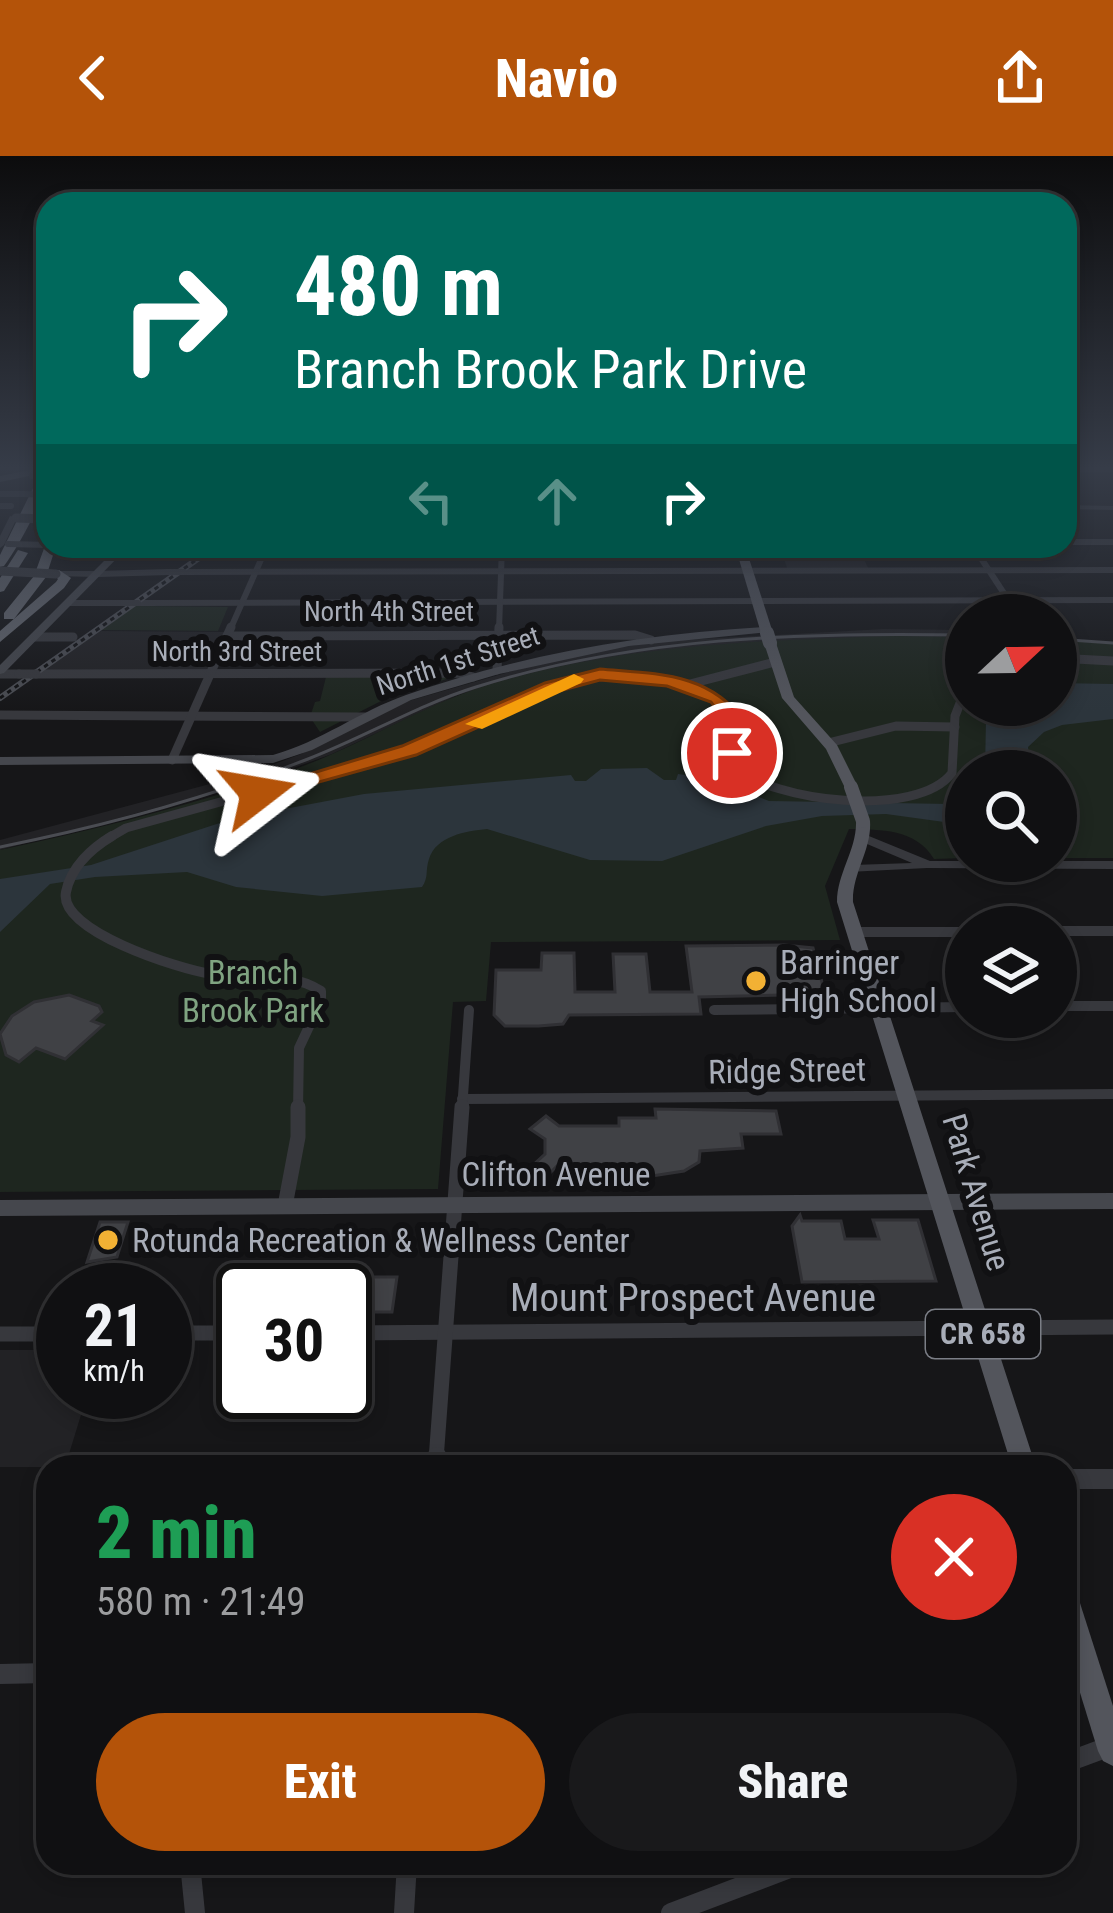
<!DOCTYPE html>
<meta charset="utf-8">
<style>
body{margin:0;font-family:"Roboto Condensed",sans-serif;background:#19191b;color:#f1f3f6;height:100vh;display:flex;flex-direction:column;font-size:45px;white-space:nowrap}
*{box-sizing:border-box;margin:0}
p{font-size:39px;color:#9c9d9f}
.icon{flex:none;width:66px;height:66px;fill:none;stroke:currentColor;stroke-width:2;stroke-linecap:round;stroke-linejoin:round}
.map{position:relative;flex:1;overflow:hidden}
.sheet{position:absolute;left:36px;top:1299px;width:1041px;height:420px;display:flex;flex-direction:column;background:#101012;border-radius:36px;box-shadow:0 6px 18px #0003,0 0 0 3px #303032}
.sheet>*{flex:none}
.hud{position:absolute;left:36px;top:36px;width:1041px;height:366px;border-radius:36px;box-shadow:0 6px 18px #0003,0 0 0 3px #303032;background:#00695c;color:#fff;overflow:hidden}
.needle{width:78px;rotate:68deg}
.fabs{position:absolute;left:945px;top:438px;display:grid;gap:24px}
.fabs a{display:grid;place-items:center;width:132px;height:132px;border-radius:50%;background:#101012;box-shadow:0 6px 18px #0003,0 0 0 3px #303032;font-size:60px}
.speed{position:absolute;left:36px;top:1107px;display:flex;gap:24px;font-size:60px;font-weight:700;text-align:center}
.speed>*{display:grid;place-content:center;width:156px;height:156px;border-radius:50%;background:#101012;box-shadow:0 6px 18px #0003,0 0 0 3px #303032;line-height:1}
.speed small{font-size:30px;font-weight:400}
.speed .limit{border:6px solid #111;border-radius:18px;background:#fff;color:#111}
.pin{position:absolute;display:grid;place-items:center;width:102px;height:102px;color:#fff;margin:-51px;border:6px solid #fff;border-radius:50%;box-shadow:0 3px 12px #0007}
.me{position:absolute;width:132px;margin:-66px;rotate:76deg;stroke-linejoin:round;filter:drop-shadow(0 0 9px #0008)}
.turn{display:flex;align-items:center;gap:42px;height:252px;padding:0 60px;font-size:54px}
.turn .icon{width:156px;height:156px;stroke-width:2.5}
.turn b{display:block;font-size:84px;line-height:102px}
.lanes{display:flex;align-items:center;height:114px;padding:0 60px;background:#0003;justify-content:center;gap:60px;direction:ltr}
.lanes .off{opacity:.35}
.round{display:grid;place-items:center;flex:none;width:126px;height:126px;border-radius:63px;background:#19191b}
.summary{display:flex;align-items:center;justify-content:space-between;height:204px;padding:0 60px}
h1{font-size:72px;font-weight:800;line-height:90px;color:#1e9e55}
.primary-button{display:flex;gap:24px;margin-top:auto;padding:24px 60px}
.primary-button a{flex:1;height:138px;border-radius:72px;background:#b45309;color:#fff;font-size:48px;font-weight:800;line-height:138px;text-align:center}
.primary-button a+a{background:#19191b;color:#f1f3f6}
header{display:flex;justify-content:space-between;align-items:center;height:156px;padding:0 60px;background:#b45309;color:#fff;font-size:54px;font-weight:800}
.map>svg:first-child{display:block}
.built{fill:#222225}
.green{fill:#1e261f}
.water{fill:#2c353c}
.building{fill:#404145;stroke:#303034;stroke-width:3}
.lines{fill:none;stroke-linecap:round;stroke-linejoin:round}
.minor-far4{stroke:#37383d;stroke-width:6}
.minor-far3{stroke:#37383d;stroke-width:9}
.minor-far2{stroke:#37383d;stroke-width:10}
.minor-far1{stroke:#37383d;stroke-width:15}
.minor{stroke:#37383d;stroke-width:20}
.tertiary{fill:#37383d;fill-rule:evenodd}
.secondary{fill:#45474d;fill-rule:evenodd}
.primary{fill:#53555c;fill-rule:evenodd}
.motorway{fill:#63666e;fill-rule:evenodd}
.tram{stroke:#4a4c52;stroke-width:3}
.rail-casing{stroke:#4a4c52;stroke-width:6}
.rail{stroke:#111113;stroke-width:3;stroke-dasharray:4.5;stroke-linecap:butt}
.minor-bridge-far1{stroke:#37383d;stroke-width:6}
.minor-bridge{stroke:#37383d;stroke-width:9}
.tertiary-bridge{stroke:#37383d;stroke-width:9}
.primary-bridge{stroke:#53555c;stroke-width:14}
.route{fill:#b45309;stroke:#753606;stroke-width:3}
.slow{fill:#f59e0b}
.poi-dot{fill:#f2b134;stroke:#111113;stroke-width:4.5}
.labels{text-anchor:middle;stroke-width:12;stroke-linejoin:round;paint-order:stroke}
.far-street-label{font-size:27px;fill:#a8adb8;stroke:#111113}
.shield{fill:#111113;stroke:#7b7e86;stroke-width:3}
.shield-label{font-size:30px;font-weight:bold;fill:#a8adb8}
.poi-label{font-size:33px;fill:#a8adb8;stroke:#111113;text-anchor:start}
.park-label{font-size:33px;fill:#7fa381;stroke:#111113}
.street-label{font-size:33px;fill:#a8adb8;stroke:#111113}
.near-street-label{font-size:39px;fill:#a8adb8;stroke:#111113}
</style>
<header><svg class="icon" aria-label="back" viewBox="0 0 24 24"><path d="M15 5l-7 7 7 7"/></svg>Navio<svg class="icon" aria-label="share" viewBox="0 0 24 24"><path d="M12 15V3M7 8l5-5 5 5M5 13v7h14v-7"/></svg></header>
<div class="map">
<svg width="1113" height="1757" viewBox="0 0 1113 1757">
<rect width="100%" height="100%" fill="#161618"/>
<g class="built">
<polygon points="780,390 858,390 869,414 788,415"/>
<polygon points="884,473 966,474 966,481 756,486 557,512 458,539 332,598 260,624 0,694 0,684 251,617 301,598 405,546 571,498 666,485"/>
<polygon points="101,475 227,476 209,516 34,517"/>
<polygon points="0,1194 63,1194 63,1236 88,1236 65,1311 0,1311"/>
</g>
<g class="green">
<polygon points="134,450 228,451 218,475 101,474"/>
<path d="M894 480 966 481V549H1056V484L1113 488V702H1056V615H966V702L934 703C915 672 881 674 849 673L825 730 840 784 491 786 486 845 453 846 438 1033 0 1036V694C99 673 202 647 298 612 366 587 427 546 498 526 625 489 763 484 894 480Z"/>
<polygon points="326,521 453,521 387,542 320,576 310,561 315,546 320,545"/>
</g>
<g class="water">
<polygon points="1056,527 1113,528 1113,563 1062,569 1044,576 1028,591 1030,615 985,615 986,563 991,549 1013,549 1006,557 1033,561 1046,549 1066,542 1056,535"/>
<path d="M647 612 664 624H676L678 618 714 623 769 645 950 648 966 643V669L886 658 822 660 766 670 662 705 590 704 487 673C466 675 436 680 429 703 425 715 429 721 422 731L322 740 236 731 187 716 95 721 50 728 0 776V723L91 709 232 663 364 638 571 619 575 625H586L601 613Z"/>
</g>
<g class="building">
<polygon points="784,789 813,792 825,838 699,841 701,858 569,859 563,868 539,870 505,870 494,859 496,814 541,814 542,797 574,797 575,836 615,836 613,798 646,798 650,836 692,836 686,790"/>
<polygon points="69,839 99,850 102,856 92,865 103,869 65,903 36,892 19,906 6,899 0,878 12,860 34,846"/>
<polygon points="655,953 776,955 781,978 741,978 743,992 700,995 699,1006 684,1015 652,1020 622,1020 622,1009 557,1010 545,1022 532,1010 545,998 545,983 530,973 546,960 559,970 619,970 619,962 656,962"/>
<polygon points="800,1059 802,1065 841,1065 845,1083 879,1083 873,1064 918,1064 936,1125 802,1126 792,1070"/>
<polygon points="100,1066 128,1066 117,1101 87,1106"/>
<polygon points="318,1121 397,1121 392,1156 345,1156 345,1134 316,1134"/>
</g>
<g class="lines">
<g class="minor-far4">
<polyline points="1065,313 1113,313"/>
<polyline points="0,338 23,338"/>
<polyline points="0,350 11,350"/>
<polyline points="1065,386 1113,386"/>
<polyline points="69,390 122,392"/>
<polyline points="973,390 1009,445"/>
<polyline points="184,416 1113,414"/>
<polyline points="98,418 168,416"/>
<polyline points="69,447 123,447"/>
<polyline points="138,447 1113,444"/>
<polyline points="230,474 267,390"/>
<polyline points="499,474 502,390"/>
</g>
<g class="minor-far3">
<polyline points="227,480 635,479 651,484"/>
<polyline points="35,481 73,481"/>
<polyline points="1056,502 1113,505"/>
<polyline points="497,514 499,471"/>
<polyline points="0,518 19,518"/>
<polyline points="36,518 458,517 473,521"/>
<polyline points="686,529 775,506"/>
<polyline points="0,559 366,561"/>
<polyline points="828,587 896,570 955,571"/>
<polyline points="172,604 231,471"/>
<path d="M107 683 126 672 409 594 587 520 657 523 717 543 735 566 733 610C773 646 917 663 952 617L955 560 966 532"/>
</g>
<g class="minor-far2">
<path d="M112 680C92 692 71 711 66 736 58 775 179 813 211 818 248 824 289 814 321 835V845L299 892 298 954"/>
<polyline points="1056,775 1113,775"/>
<polyline points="854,776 966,776"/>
<polyline points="1056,850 1113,850"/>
<polyline points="714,854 966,851"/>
<polyline points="462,943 1113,938"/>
<polyline points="462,954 469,854"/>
</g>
<g class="minor-far1">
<polyline points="285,1050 298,981 298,951"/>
<polyline points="165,1177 243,1177"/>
<polyline points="345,1177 1113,1171"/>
<polyline points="0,1178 63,1178"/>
<polyline points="436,1304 462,951"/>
</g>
<g class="minor">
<polyline points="436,1311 437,1301"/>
<polyline points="1065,1323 1113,1323"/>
<polyline points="0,1518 48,1517"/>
<polyline points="1065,1607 1113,1589"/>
<polyline points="190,1707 195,1757"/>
<polyline points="404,1757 407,1707"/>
<polyline points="671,1757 803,1707"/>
</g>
<g class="tertiary">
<polygon points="1065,349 1113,350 1113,354 1065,353"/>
<polygon points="10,360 17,362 4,389 0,392 0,380"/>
<polygon points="56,415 98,415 102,418 98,421 53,420 53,416"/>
<polygon points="864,678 930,705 1113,705 1113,713 927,712 848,716 848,710 853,709 912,707 860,685 860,679"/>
</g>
<g class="secondary">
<polygon points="119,390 129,390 4,517 0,518 0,509"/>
<path d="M766 471 770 472V476L629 490 499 518 411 544 312 594 273 607 0 609V601L273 599C320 586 360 555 406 539 522 498 643 478 766 471Z"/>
<polygon points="1113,1037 1113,1053 0,1060 0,1044"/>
</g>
<g class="primary">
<polygon points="45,311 48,311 48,316 0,326 0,320"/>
<polygon points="735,390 745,390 773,477 771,479 761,477"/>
<polygon points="766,485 776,487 794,541 837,589 858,631 856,634 846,634 826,593 782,542 764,487"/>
<path d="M863 661 870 665C872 694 852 717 853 746L1036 1311H1012L837 746C837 717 857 694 856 665Z"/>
<polygon points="1065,1430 1075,1434 1079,1444 1113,1550 1113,1610 1103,1605 1098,1595 1065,1488"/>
</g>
<g class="motorway">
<path d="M48 312C48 338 20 388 4 410L0 411V399L36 326Z"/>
<polygon points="46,387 56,390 46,421 14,463 4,463 4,457 34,420"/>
<polygon points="18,394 28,397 4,435 0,436 0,422"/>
<polygon points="59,414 71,422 64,432 0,486 0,475 56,426 58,423 53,418"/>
</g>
<g class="tram">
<polyline points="1056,483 1113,487"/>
<path d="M0 691C105 670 208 642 308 603 365 581 418 549 476 531 634 481 802 476 966 479"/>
</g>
<g class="rail-casing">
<polyline id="rail" points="0,542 216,390"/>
</g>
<use href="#rail" class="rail"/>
<g class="minor-bridge-far1">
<polyline points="32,320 48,320"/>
<polyline points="23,338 48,339"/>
<polyline points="8,388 48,389"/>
<polyline points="168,416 184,416"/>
<polyline points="123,447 138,447"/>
</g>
<polyline class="minor-bridge" points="19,518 36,518"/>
<g class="tertiary-bridge">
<polyline points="16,362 48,363"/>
<polyline points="0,415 56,418"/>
</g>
<g class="primary-bridge">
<polyline points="767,477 770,487"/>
<polyline points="851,631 863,665"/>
</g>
</g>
<linearGradient id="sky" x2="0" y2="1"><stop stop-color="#0c0c0d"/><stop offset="0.56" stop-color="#363c48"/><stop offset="1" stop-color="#363c48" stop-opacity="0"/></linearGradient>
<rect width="1113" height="557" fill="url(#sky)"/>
<path class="route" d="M600 513C657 518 709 516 745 566L742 597 732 603 722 597 725 566 711 546 667 530 600 524 559 535 416 599 258 643 247 637 402 590 545 527Z"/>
<polygon class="slow" points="574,518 584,523 581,527 482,573 465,568"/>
<g class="poi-dot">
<circle cx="756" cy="825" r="12"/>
<circle cx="108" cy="1084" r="12"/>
</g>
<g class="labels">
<g class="far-street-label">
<text x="389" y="465">North 4th Street</text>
<text x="237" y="505">North 3rd Street</text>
<text transform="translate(458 505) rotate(-18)" y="9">North 1st Street</text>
</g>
<rect class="shield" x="926" y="1154" width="114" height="48" rx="9"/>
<g class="shield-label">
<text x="983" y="1188">CR 658</text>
</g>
<g class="poi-label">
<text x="780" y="818">Barringer<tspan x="780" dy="38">High School</tspan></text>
<text x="132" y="1096">Rotunda Recreation &amp; Wellness Center</text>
</g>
<g class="park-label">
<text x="253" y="828">Branch<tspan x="253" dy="38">Brook Park</tspan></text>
</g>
<g class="street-label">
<text transform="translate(787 914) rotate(-1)" y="12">Ridge Street</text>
<text x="556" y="1030">Clifton Avenue</text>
<text transform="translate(977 1036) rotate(73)" y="12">Park Avenue</text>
</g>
<g class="near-street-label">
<text x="693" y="1155">Mount Prospect Avenue</text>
</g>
</g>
</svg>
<div class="fabs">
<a><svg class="needle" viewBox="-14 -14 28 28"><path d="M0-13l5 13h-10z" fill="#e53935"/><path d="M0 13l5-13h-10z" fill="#9c9d9f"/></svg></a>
<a><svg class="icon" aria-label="search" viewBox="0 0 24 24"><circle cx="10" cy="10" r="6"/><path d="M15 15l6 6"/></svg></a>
<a><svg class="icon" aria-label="layers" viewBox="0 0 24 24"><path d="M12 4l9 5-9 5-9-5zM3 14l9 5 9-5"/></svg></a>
</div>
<div class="speed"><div>21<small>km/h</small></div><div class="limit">30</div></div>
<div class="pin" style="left:732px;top:597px;background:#d93025"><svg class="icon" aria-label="arrive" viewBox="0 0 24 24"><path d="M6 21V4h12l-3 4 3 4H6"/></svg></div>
<svg class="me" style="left:258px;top:637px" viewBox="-20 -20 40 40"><path d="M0-17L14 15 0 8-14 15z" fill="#b45309" stroke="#fff" stroke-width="4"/></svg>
<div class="hud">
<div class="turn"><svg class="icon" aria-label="right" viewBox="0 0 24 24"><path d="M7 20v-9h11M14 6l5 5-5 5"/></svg><div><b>480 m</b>Branch Brook Park Drive</div></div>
<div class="lanes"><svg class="icon off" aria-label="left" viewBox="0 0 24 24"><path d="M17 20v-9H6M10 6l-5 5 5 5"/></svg><svg class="icon off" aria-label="ahead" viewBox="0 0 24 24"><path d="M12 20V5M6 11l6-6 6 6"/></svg><svg class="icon" aria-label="right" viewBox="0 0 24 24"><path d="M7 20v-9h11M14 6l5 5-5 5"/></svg></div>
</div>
<section class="sheet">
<div class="summary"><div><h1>2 min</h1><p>580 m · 21:49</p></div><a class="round" style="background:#d93025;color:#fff"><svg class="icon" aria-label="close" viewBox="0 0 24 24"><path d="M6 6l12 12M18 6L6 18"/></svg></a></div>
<div class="primary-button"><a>Exit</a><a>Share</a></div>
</section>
</div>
